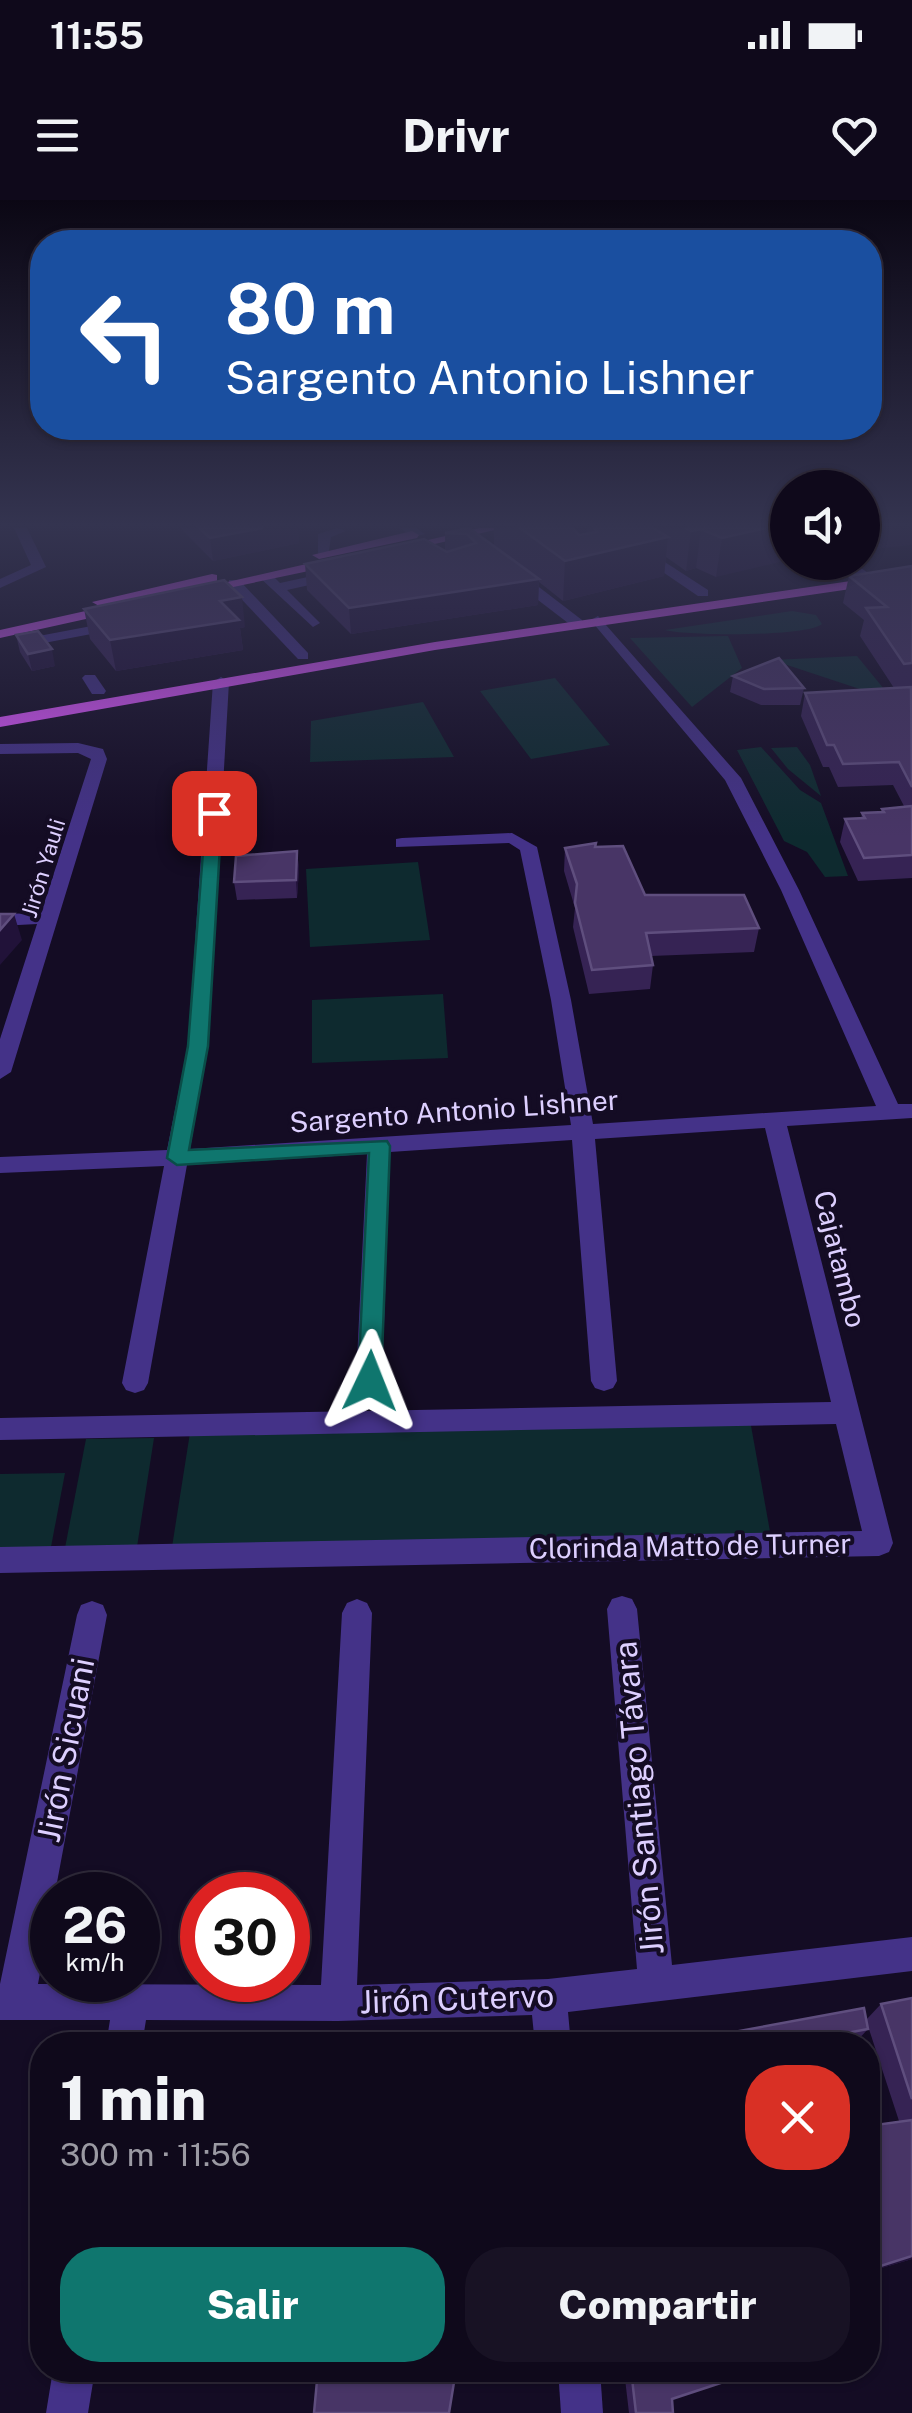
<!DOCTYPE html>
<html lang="es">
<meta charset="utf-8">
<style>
body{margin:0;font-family:"Public Sans",sans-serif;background:#181224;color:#f1f3f6;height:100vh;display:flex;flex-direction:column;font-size:38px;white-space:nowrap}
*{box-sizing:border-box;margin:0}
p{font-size:32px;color:#9b9aa3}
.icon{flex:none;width:55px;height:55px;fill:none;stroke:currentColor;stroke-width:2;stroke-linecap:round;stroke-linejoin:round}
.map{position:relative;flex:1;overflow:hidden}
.drawer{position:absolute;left:30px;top:1832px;width:850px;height:350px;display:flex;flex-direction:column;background:#0f091b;border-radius:40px;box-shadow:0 2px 8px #0004,0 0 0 2px #2f2a3a}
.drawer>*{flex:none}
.hud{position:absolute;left:30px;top:30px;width:852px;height:210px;border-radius:40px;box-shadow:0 2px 8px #0004,0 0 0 2px #2f2a3a;background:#1a4fa0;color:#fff;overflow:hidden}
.tools{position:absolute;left:770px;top:270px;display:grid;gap:20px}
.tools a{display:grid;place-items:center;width:110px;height:110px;border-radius:50%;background:#0f091b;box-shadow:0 2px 8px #0004,0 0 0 2px #2f2a3a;font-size:50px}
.speed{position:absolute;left:30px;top:1672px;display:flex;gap:20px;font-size:50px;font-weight:700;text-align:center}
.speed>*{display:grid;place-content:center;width:130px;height:130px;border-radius:50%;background:#0f091b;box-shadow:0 2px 8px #0004,0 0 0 2px #2f2a3a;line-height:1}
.speed small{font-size:25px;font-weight:400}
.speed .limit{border:15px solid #d22;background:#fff;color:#111}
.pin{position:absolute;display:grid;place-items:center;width:85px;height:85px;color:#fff;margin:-42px;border-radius:20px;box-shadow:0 5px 15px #0006}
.me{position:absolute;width:110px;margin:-55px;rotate:2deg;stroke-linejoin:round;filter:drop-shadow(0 0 8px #0008)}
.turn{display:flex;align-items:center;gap:35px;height:210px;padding:0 30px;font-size:45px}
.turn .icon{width:130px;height:130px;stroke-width:2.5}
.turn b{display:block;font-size:70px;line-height:85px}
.round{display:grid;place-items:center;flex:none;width:105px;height:105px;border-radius:40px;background:#181224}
.overview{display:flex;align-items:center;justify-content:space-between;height:170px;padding:0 30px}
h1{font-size:60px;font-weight:800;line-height:75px}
.button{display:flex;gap:20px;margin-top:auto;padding:20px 30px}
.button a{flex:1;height:115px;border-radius:40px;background:#0f766e;color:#fff;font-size:40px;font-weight:800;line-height:115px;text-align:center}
.button a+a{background:#181224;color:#f1f3f6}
.status{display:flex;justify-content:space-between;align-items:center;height:70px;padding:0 50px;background:#0f091b;direction:ltr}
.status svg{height:28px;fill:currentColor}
header{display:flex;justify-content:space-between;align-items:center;height:130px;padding:0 30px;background:#0f091b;font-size:45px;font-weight:800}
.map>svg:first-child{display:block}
.green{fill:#0e2a2f}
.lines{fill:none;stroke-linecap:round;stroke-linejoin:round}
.minor{fill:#443288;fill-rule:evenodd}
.major{fill:#de56ff;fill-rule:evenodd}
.wall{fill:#362354}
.shaded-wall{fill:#211239}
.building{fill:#483566;stroke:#5f4e7e;stroke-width:2.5}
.route{fill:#0f766e;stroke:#0a4d48;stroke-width:2.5}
.labels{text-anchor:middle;stroke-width:8;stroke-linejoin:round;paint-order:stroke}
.far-street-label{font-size:22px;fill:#ddcfff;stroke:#140c24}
.street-label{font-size:28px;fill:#ddcfff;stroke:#140c24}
.near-street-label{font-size:32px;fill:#ddcfff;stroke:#140c24}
</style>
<div class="status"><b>11:55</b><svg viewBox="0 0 49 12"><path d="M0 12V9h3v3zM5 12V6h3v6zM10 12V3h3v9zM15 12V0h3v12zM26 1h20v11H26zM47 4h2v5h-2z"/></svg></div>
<header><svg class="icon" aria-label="menu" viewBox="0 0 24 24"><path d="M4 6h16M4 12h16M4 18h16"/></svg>Drivr<svg class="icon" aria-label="heart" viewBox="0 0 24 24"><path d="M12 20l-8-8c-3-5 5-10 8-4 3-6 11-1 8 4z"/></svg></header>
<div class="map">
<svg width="912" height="2213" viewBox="0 0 912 2213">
<rect width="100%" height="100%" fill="#140c24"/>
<g class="green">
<path d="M792 411 816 415 822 424C807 437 686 436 665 430Z"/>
<polygon points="728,436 742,468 692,507 630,438"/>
<polygon points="857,456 893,500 772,460"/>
<polygon points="555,478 610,545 531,559 480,491"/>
<polygon points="423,502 454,557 310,562 311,521"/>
<polygon points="761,547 800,590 821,603 848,676 825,677 807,652 784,641 737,550"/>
<polygon points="797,547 810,565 821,596 788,569 771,548"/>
<polygon points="418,662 430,740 310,747 306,669"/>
<polygon points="443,794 448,858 312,863 312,800"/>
<polygon points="748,1209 771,1337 172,1347 192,1220"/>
<polygon points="154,1238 137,1347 65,1348 86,1239"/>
<polygon points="65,1273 51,1347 0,1348 0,1274"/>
</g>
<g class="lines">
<g class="minor">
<polygon points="14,328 27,328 46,367 0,388 0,379 31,365"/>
<polygon points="337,328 346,331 331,337 328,357 318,357 318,334"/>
<polygon points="400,328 416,328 425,334 413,337"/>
<polygon points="637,344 708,390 708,396 698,396 632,351 632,345"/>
<polygon points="835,362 852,362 880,381 868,384"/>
<polygon points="340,370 347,374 345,377 287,390 320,423 313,427 258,376 270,373 280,383"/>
<polygon points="508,371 518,371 582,420 582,426 572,426 508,377"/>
<polygon points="229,380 239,380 308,453 308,459 298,459 229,386"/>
<polygon points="598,416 741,578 799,690 898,904 912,904 912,918 787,926 893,1343 889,1352 879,1356 0,1373 0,1347 862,1331 836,1224 0,1240 0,1218 831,1202 765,928 595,939 617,1181 613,1188 604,1191 595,1188 591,1181 572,940 390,952 382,1181 378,1188 369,1191 360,1188 356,1181 367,954 187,965 148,1183 144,1190 135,1193 126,1190 122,1183 164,966 0,973 0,957 167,950 188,845 213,482 221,477 229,482 208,845 190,949 571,925 551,800 520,650 509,643 396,647 396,639 402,638 512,633 537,647 571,800 593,924 876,906 781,690 725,580 593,423 591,420"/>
<polygon points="118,421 123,422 123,428 44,443 3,432 10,428 44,435"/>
<polygon points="85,475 95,475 106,491 104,494 92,494 82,478"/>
<polygon points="78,543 103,549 107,559 11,872 0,879 0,839 37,724 0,726 0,714 41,713 91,559 78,553 0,554 0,544"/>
<polygon points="622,1396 632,1399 637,1409 672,1765 912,1737 912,1771 568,1812 571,1845 535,1845 532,1815 338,1821 146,1820 142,1845 106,1845 110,1820 0,1820 0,1784 77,1415 81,1405 92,1401 103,1405 107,1415 38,1784 321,1785 342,1413 347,1403 357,1399 367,1403 372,1413 357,1785 548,1779 637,1769 607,1409 612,1399"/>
<polygon points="53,2170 95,2170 88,2213 46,2213"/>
<polygon points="558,2170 600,2170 603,2213 561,2213"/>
</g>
<g class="major">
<polygon points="480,328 503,328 396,353 389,349"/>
<polygon points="412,331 419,335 417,338 319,359 312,355"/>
<polygon points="337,357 344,361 342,364 195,395 188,391"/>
<polygon points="912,372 912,380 435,450 0,527 0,517 435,442"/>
<polygon points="212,374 217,375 217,381 99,406 92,402"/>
<polygon points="117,404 124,408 122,411 0,438 0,430"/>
</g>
</g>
<g class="wall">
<polygon points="180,328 298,328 299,343 213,361"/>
<polygon points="469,328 494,346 494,328 788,328 716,377 696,368 686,371 666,357 664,376 563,401 539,382 538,405 351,434 307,390 305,364 445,351 445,333"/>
<polygon points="862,328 912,328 875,349 862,344"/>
<polygon points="912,366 912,678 858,681 840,642 845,619 861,619 862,613 881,612 882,609 904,606 893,585 838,587 829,567 823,567 801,516 805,493 894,488 860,436 864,420 843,403 849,376"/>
<polygon points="84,409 245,427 240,428 243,450 116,471 90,439"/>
<polygon points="16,435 55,466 32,471 20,452"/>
<polygon points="733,476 804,488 800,505 761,505 730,492"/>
<polygon points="596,647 645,695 759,728 754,752 651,756 653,765 650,789 589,794 573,727 575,708 564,671 565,648"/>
<polygon points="297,651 299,669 297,698 237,700 234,682"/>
<polygon points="912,1798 912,2059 868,2072 868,1926 899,1921 866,1820 881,1804"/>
<polygon points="868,1829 855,1843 842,1845 663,1845"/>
<polygon points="624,2170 760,2170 672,2199 673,2213 629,2213"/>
</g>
<g class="shaded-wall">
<polygon points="263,328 298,328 299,343 213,361 210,338"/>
<polygon points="558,328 587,328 586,344"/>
<polygon points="766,328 788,328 788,360 716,377 722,338"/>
<polygon points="880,328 912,328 912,345 875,349"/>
<polygon points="701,329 696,368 686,371 691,331"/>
<polygon points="668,337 664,376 563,401 565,361"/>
<polygon points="539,379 538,405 351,434 349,408"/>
<polygon points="242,397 245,427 240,428 243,450 116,471 110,440 220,401"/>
<polygon points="52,449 55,466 32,471 28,454"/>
<polygon points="297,651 299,669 297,698 296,680"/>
<polygon points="14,714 22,740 0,765 0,730"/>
<polygon points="912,2056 912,2059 868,2072 868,2070"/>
</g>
<g class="building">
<polygon points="199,328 263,328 210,338"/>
<polygon points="469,328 539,379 349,408 305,364 424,339 447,352 476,343 467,334 445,333"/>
<polygon points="520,328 572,328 579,335 597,332 594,328 653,328 668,337 565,361"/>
<polygon points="685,328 766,328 722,338 701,329 691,331"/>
<polygon points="912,366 912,463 904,464 866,408 887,407 849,376"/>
<polygon points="224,380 242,397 220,401 239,420 110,440 84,409"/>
<polygon points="38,431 52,449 28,454 16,435"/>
<polygon points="779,458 804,488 764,489 733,476"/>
<polygon points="911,487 912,587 899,562 843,564 834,545 827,545 805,493"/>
<polygon points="912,606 912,655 864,658 845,619 865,618 862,613 884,612 882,609"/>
<polygon points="596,643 595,647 623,646 645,695 744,695 759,728 646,733 653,765 592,770 575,703 577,684 565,648"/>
<polygon points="297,651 296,680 234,682 236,656"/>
<polygon points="0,714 14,714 0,730"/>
<polygon points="912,1798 912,1899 881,1804"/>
<polygon points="864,1808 868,1829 782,1845 663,1845"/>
<polygon points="912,1920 912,2056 868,2070 868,1926"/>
<polygon points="318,2170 456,2170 449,2213 314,2213"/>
<polygon points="631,2170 760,2170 672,2199 673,2213 636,2213"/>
</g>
<linearGradient id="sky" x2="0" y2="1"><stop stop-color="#0b0714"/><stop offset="0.51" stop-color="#343450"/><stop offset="1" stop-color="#343450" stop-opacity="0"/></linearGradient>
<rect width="912" height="637" fill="url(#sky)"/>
<polygon class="route" points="214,608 222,613 208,846 189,950 387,941 390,946 381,1181 378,1188 361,1188 358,1181 369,953 177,965 167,958 188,846 206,613"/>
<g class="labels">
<g class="far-street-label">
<text transform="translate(43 668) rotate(-73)" y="8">Jirón Yauli</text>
</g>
<g class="street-label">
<text transform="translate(454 911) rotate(-4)" y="10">Sargento Antonio Lishner</text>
<text transform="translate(840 1059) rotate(76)" y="10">Cajatambo</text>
<text transform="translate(690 1346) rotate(-1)" y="10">Clorinda Matto de Turner</text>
</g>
<g class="near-street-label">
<text transform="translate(66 1550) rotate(-79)" y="11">Jirón Sicuani</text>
<text transform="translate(639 1598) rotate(-95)" y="11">Jirón Santiago Távara</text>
<text transform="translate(457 1799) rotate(-2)" y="11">Jirón Cutervo</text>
</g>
</g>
</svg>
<div class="tools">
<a><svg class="icon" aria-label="sound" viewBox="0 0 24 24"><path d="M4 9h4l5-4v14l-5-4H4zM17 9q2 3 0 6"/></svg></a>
</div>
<div class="speed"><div>26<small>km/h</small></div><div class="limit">30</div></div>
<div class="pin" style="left:214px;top:613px;background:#d93025"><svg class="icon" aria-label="arrive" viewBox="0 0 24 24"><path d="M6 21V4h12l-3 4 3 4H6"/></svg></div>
<svg class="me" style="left:370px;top:1181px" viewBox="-20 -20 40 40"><path d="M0-17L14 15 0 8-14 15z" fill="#0f766e" stroke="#fff" stroke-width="4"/></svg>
<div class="hud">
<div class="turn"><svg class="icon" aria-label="left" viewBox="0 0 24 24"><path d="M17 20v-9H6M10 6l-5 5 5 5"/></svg><div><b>80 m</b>Sargento Antonio Lishner</div></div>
</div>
<section class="drawer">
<div class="overview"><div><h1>1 min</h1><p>300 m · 11:56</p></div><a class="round" style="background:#d93025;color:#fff"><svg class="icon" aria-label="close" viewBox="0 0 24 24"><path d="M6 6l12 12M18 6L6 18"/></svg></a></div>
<div class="button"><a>Salir</a><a>Compartir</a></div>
</section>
</div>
